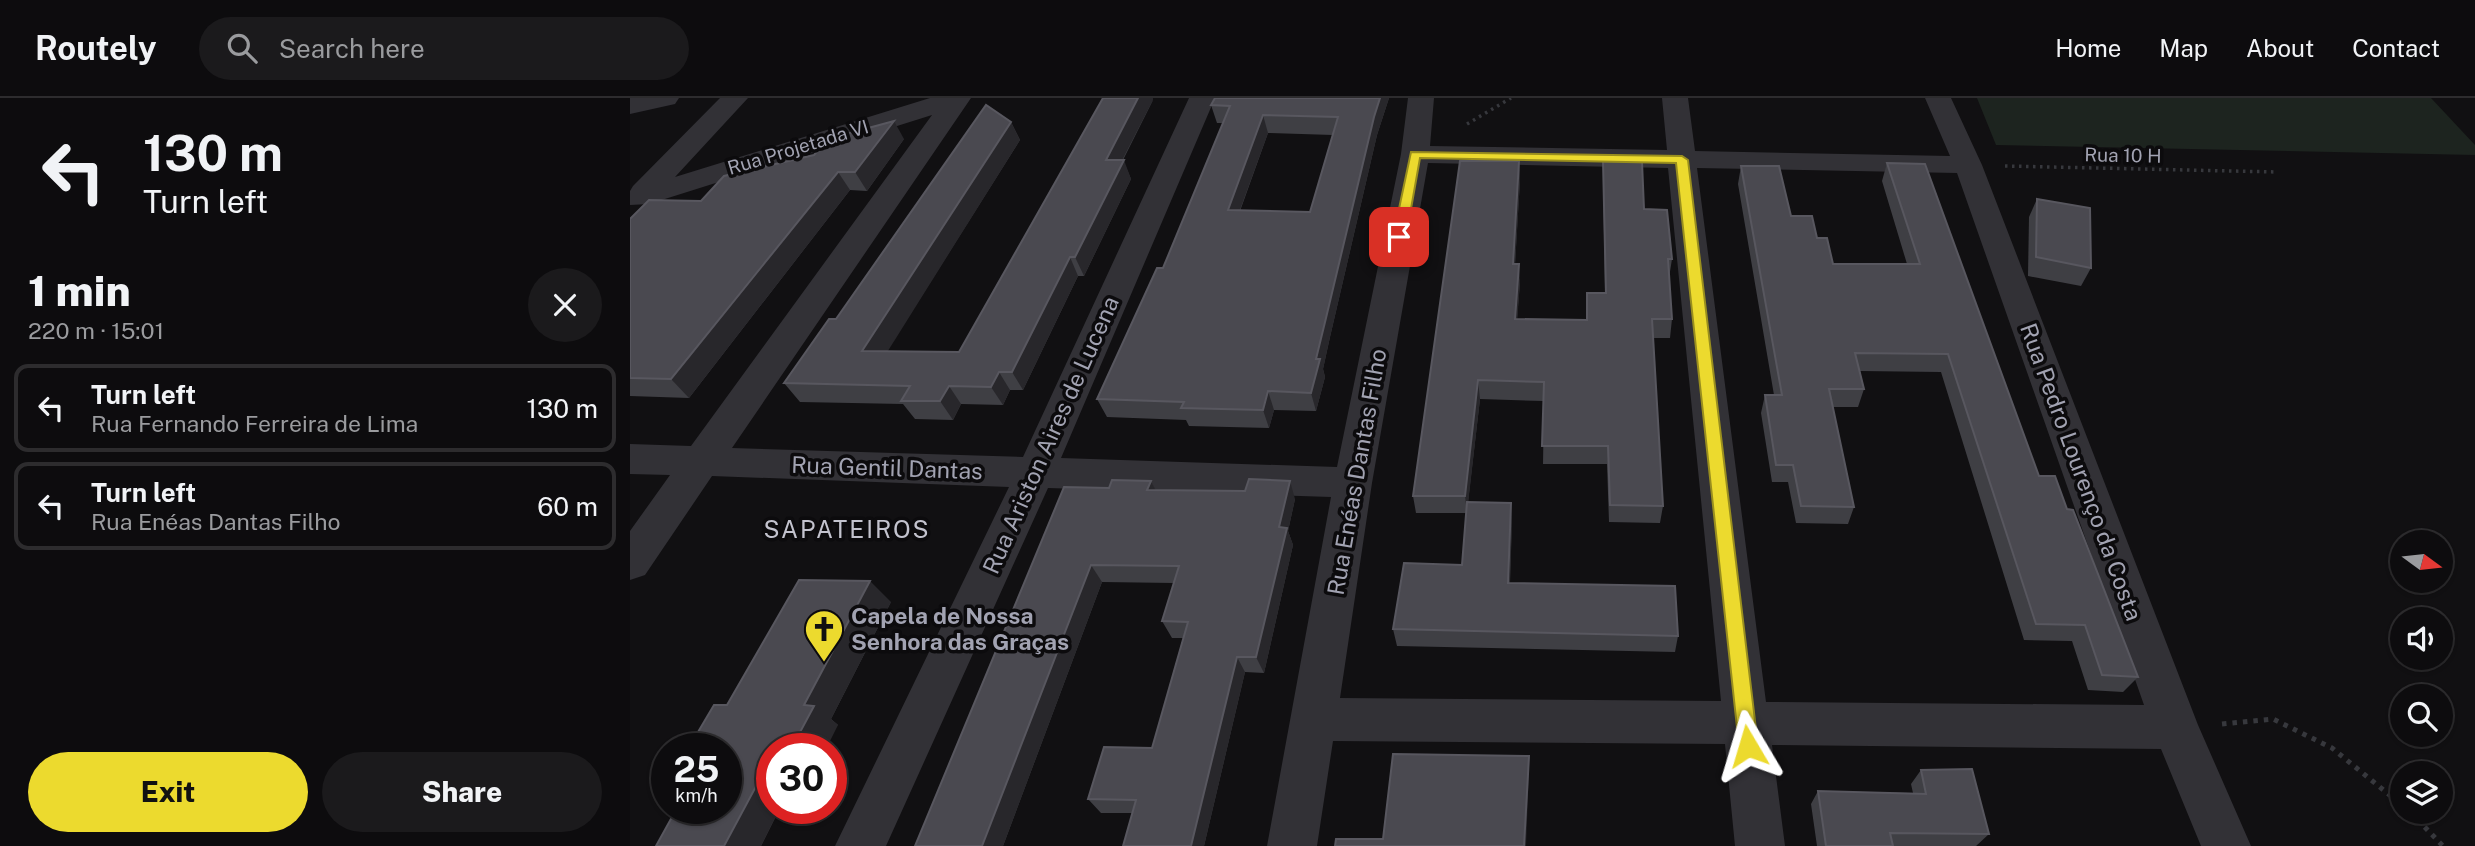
<!DOCTYPE html>
<meta charset="utf-8">
<style>
body{margin:0;font-family:"Public Sans",sans-serif;background:#1b1a1c;color:#f1f3f6;height:100vh;display:flex;flex-direction:column;font-size:26px;white-space:nowrap}
*{box-sizing:border-box;margin:0}
p{font-size:23px;color:#9a9b9e}
.icon{flex:none;width:38px;height:38px;fill:none;stroke:currentColor;stroke-width:2;stroke-linecap:round;stroke-linejoin:round}
.map{position:relative;flex:1;overflow:hidden}
.sheet{display:flex;flex-direction:column;background:#0d0c0e;width:630px}
.sheet>*{flex:none}
.guide{background:#0d0c0e;color:#f1f3f6;overflow:hidden}
.needle{width:46px;rotate:105deg}
.buttons{position:absolute;left:1760px;top:432px;display:grid;gap:14px}
.buttons a{display:grid;place-items:center;width:63px;height:63px;border-radius:50%;background:#0d0c0e;box-shadow:0 2px 5px #0004,0 0 0 2px #2d2c2e;font-size:35px}
.speed{position:absolute;left:21px;top:635px;display:flex;gap:14px;font-size:35px;font-weight:700;text-align:center}
.speed>*{display:grid;place-content:center;width:91px;height:91px;border-radius:50%;background:#0d0c0e;box-shadow:0 2px 5px #0004,0 0 0 2px #2d2c2e;line-height:1}
.speed small{font-size:18px;font-weight:400}
.speed .limit{border:10px solid #d22;background:#fff;color:#111}
.pin{position:absolute;display:grid;place-items:center;width:60px;height:60px;color:#fff;margin:-30px;border-radius:14px;box-shadow:0 4px 10px #0006}
.me{position:absolute;width:77px;margin:-38px;rotate:353deg;stroke-linejoin:round;filter:drop-shadow(0 0 5px #0008)}
.turn{display:flex;align-items:center;gap:24px;height:147px;padding:0 28px;font-size:32px}
.turn .icon{width:91px;height:91px;stroke-width:2.5}
.turn b{display:block;font-size:49px;line-height:60px}
.round{display:grid;place-items:center;flex:none;width:74px;height:74px;border-radius:37px;background:#1b1a1c}
.overview{display:flex;align-items:center;justify-content:space-between;height:119px;padding:0 28px}
h1{font-size:42px;font-weight:800;line-height:52px}
.action{display:flex;gap:14px;margin-top:auto;padding:14px 28px}
.action a{flex:1;height:80px;border-radius:42px;background:#ecda2e;color:#111;font-size:28px;font-weight:800;line-height:80px;text-align:center}
.action a+a{background:#1b1a1c;color:#f1f3f6}
ul{padding:0;list-style:none}
li{display:flex;align-items:center;gap:21px;height:88px;margin:0 14px 10px;padding:0 14px;border:4px solid #2d2c2e;border-radius:14px}
li div{flex:1}
li b{display:block;font-size:26px}
li em{font-style:normal}
header{display:flex;align-items:center;gap:42px;box-sizing:border-box;height:98px;padding:0 35px;background:#0d0c0e;border-bottom:2px solid #2d2c2e}
header strong{font-size:33px}
nav{display:flex;gap:38px;margin-inline-start:auto;font-size:24px}
.search{width:490px;height:63px;background:#1b1a1c;display:flex;align-items:center;gap:18px;box-sizing:border-box;padding:0 24px;border-radius:38px;color:#9a9b9e;font-size:26px}
main{display:flex;flex:1;min-height:0}
.map>svg:first-child{display:block}
.green{fill:#1d241f}
.lines{fill:none;stroke-linecap:round;stroke-linejoin:round}
.path-far1{stroke:#37383d;stroke-width:3.5;stroke-dasharray:2.5 4.5;stroke-linecap:butt}
.path{stroke:#37383d;stroke-width:5;stroke-dasharray:4.5 6;stroke-linecap:butt}
.minor{fill:#323136;fill-rule:evenodd}
.wall{fill:#3f3f44;fill-rule:evenodd}
.shaded-wall{fill:#28272b}
.building{fill:#4a4950;stroke:#58575f;stroke-width:2;fill-rule:evenodd}
.route{fill:#ecda2e;stroke:#998e1e;stroke-width:2}
.labels{text-anchor:middle;stroke-width:7;stroke-linejoin:round;paint-order:stroke}
.far-street-label{font-size:19px;fill:#a2a3b2;stroke:#0c0b0d}
.street-label{font-size:23px;fill:#a2a3b2;stroke:#0c0b0d}
.poi-label{font-size:23px;font-weight:bold;fill:#a2a3b2;stroke:#0c0b0d;text-anchor:start}
.neighbourhood-label{font-size:24px;letter-spacing:2px;fill:#c3c3ce;stroke:#0c0b0d}
</style>
<header>
<strong>Routely</strong>
<div class="search"><svg class="icon" aria-label="search" viewBox="0 0 24 24"><circle cx="10" cy="10" r="6"/><path d="M15 15l6 6"/></svg>Search here</div>
<nav><a>Home</a><a>Map</a><a>About</a><a>Contact</a></nav>
</header>
<main>
<section class="sheet">
<div class="guide">
<div class="turn"><svg class="icon" aria-label="left" viewBox="0 0 24 24"><path d="M17 20v-9H6M10 6l-5 5 5 5"/></svg><div><b>130 m</b>Turn left</div></div>
</div>
<div class="overview"><div><h1>1 min</h1><p>220 m · 15:01</p></div><a class="round"><svg class="icon" aria-label="close" viewBox="0 0 24 24"><path d="M6 6l12 12M18 6L6 18"/></svg></a></div>
<ul>
<li><svg class="icon" aria-label="left" viewBox="0 0 24 24"><path d="M17 20v-9H6M10 6l-5 5 5 5"/></svg><div><b>Turn left</b><p>Rua Fernando Ferreira de Lima</p></div><em>130 m</em></li>
<li><svg class="icon" aria-label="left" viewBox="0 0 24 24"><path d="M17 20v-9H6M10 6l-5 5 5 5"/></svg><div><b>Turn left</b><p>Rua Enéas Dantas Filho</p></div><em>60 m</em></li>
</ul>
<div class="action"><a>Exit</a><a>Share</a></div>
</section>
<div class="map">
<svg width="1845" height="748" viewBox="0 0 1845 748">
<rect width="100%" height="100%" fill="#111012"/>
<polygon class="green" points="1347,0 1801,0 1845,47 1845,57 1366,47"/>
<g class="lines">
<g class="path-far1">
<polyline points="837,26 881,0"/>
<polyline points="1375,68 1647,74"/>
</g>
<g class="path">
<polyline points="1592,626 1643,621 1702,650 1773,708"/>
<polyline points="1780,714 1813,748"/>
</g>
<g class="minor">
<polygon points="0,0 49,0 45,6 0,16"/>
<path d="M90 0H118L45 79 300 0H341L102 350 393 359 559 0H585L431 360 707 369 771 56 778 0H804L800 48 1037 52 1032 0H1058L1065 53 1320 58 1295 0H1321L1352 67 1568 627 1621 748H1571L1531 651 1142 647 1155 748H1105L1095 646 703 643 687 748H637L701 399 418 390 256 748H205L379 389 82 378 15 477 0 482V433L40 377 0 376V346L61 348 302 17 19 106 0 107V93L3 88ZM798 65 1038 70 1091 603 710 600 742 385ZM1067 70 1327 75 1514 607 1136 604Z"/>
</g>
</g>
<g class="wall">
<path d="M585 0H759L747 37 700 239 693 271 695 279 686 313 644 312 639 330 559 328 556 322 477 319 467 301 533 170 593 25H587L581 7ZM638 35 703 37 680 114 610 113Z"/>
<polygon points="523,2 493,62 501,81 454,178 448,178 393,292 380,292 373,307 331,306 323,322 285,321 273,306 170,304 154,285 206,221 381,24 390,42 257,253 329,254"/>
<polygon points="274,41 237,93 220,92 59,300 0,298 0,121 71,103"/>
<polygon points="889,63 890,82 885,166 890,184 887,221 956,222 957,195 975,195 973,82 973,63 1014,111 1042,161 1039,180 1042,221 1040,240 1023,240 1033,408 1030,425 979,424 977,366 913,366 914,303 850,301 838,404 882,422 880,485 1048,538 1045,554 767,548 763,531 832,467 836,415 786,415 783,398"/>
<polygon points="1257,65 1409,378 1437,411 1508,579 1493,594 1458,592 1442,543 1394,542 1311,274 1230,273 1234,291 1228,309 1203,309 1224,409 1218,426 1166,425 1158,384 1142,384 1131,315 1135,297 1144,297 1108,86 1111,68 1161,118 1203,166 1277,166 1252,83"/>
<polygon points="1407,101 1461,170 1451,188 1398,178 1399,119"/>
<polygon points="521,383 525,392 665,401 658,433 663,447 634,575 615,574 574,748 493,748 503,715 471,715 458,701 522,650 553,540 542,540 532,523 544,485 472,484 373,748 285,748 479,390"/>
<polygon points="261,504 201,621 208,627 142,651 142,710 150,710 131,748 26,748 96,710 97,607"/>
<polygon points="1291,672 1359,736 1346,748 1187,748 1181,706 1188,693 1283,695 1281,686"/>
</g>
<g class="shaded-wall">
<polygon points="508,0 523,0 523,2 483,80 476,62"/>
<polygon points="750,0 759,0 747,37 700,239 693,271 695,279 686,313 681,295 686,261 744,19"/>
<polygon points="633,17 638,35 603,131 598,112"/>
<polygon points="264,23 274,41 237,93 225,74"/>
<polygon points="381,24 390,42 246,272 232,253"/>
<polygon points="494,62 501,81 454,178 445,159"/>
<polygon points="889,63 890,82 884,184 883,166"/>
<polygon points="208,74 220,92 59,300 41,281"/>
<polygon points="440,159 448,178 393,292 382,274"/>
<polygon points="889,166 890,184 886,239 885,221"/>
<polygon points="369,274 380,292 373,307 361,289"/>
<polygon points="848,282 850,301 837,415 835,398"/>
<polygon points="319,288 331,306 323,322 310,303"/>
<polygon points="638,293 644,312 639,330 633,312"/>
<polygon points="521,383 530,401 517,392"/>
<polygon points="660,383 665,401 658,433 663,447 634,575 626,559 649,429"/>
<polygon points="881,405 882,422 879,501 878,485"/>
<polygon points="461,467 472,484 373,748 352,748"/>
<polygon points="240,483 261,504 201,621 208,627 196,651 161,651 174,607"/>
<polygon points="607,559 615,574 574,748 561,748"/>
<polygon points="899,658 899,672 896,748 894,748"/>
<polygon points="142,669 142,682 136,679"/>
<polygon points="131,679 142,686 142,710 150,710 131,748 94,748"/>
</g>
<g class="building">
<polygon points="473,0 508,0 476,62 494,62 445,159 440,159 382,274 369,274 361,289 319,288 310,303 271,303 280,288 154,285 199,221 206,221 356,7 381,24 232,253 329,254"/>
<path d="M585 0H750L744 19 696 220 686 261H690L681 295 638 293 633 312 551 310 554 304 467 301 527 170H533L600 8 581 7ZM633 17 708 19 680 114 598 112Z"/>
<polygon points="264,23 225,74 208,74 41,281 0,280 0,121 19,102 71,103 94,78 184,57 198,41"/>
<polygon points="830,63 889,63 883,166 889,166 885,221 957,222 957,195 976,195 973,63 1012,64 1014,111 1037,112 1042,161 1038,161 1042,221 1022,221 1033,408 980,407 978,348 912,348 914,284 848,282 835,398 783,398"/>
<polygon points="1257,65 1295,66 1409,378 1425,378 1437,411 1443,412 1508,579 1472,577 1455,527 1406,526 1318,256 1225,255 1234,291 1199,291 1224,409 1171,408 1163,367 1146,367 1135,297 1152,297 1111,68 1149,68 1161,118 1182,118 1187,140 1197,140 1203,166 1290,166"/>
<polygon points="1407,101 1460,110 1461,170 1406,159"/>
<polygon points="619,381 660,383 649,429 657,430 626,559 607,559 561,748 493,748 506,702 458,701 474,649 522,650 558,524 532,523 549,468 461,467 352,748 285,748 434,389 479,390 482,382 521,383 517,392 615,393"/>
<polygon points="837,404 881,405 878,485 1045,488 1048,538 763,531 774,465 832,467"/>
<polygon points="169,482 240,483 174,607 184,608 161,651 142,651 142,669 136,679 131,679 94,748 26,748 47,710 96,710 96,651 58,651 84,607 97,607"/>
<polygon points="763,656 899,658 894,748 705,748 706,741 753,741"/>
<polygon points="1342,671 1359,736 1260,735 1263,748 1196,748 1188,693 1296,696 1291,672"/>
</g>
<polygon class="route" points="781,54 1052,58 1058,62 1128,648 1125,654 1118,657 1111,654 1109,648 1046,65 790,60 776,139 769,143 763,139"/>
<defs>
<g id="church-pin" transform="scale(2.0125)"><path d="M0 17L-7.5 6A9.5 9.5 0 1 1 7.5 6Z" fill="#ecda2e" stroke="#0c0b0d"/><path d="M-1.2-6h2.4v3.5h3.3v2.4h-3.3V6h-2.4V-.1h-3.3v-2.4h3.3Z" fill="#111"/></g>
</defs>
<g fill-rule="evenodd">
<use href="#church-pin" x="194" y="531"/>
</g>
<g class="labels">
<g class="far-street-label">
<text transform="translate(168 49) rotate(-17)" y="7">Rua Projetada VI</text>
<text transform="translate(1493 57) rotate(1)" y="7">Rua 10 H</text>
</g>
<g class="street-label">
<text transform="translate(421 337) rotate(-66)" y="8">Rua Ariston Aires de Lucena</text>
<text transform="translate(257 370) rotate(2)" y="8">Rua Gentil Dantas</text>
<text transform="translate(727 374) rotate(-80)" y="8">Rua Enéas Dantas Filho</text>
<text transform="translate(1451 374) rotate(70)" y="8">Rua Pedro Lourenço da Costa</text>
</g>
<g class="poi-label">
<text x="221" y="526">Capela de Nossa<tspan x="221" dy="26">Senhora das Graças</tspan></text>
</g>
<g class="neighbourhood-label">
<text x="217" y="440">SAPATEIROS</text>
</g>
</g>
</svg>
<div class="buttons">
<a><svg class="needle" viewBox="-14 -14 28 28"><path d="M0-13l5 13h-10z" fill="#e53935"/><path d="M0 13l5-13h-10z" fill="#9a9b9e"/></svg></a>
<a><svg class="icon" aria-label="sound" viewBox="0 0 24 24"><path d="M4 9h4l5-4v14l-5-4H4zM17 9q2 3 0 6"/></svg></a>
<a><svg class="icon" aria-label="search" viewBox="0 0 24 24"><circle cx="10" cy="10" r="6"/><path d="M15 15l6 6"/></svg></a>
<a><svg class="icon" aria-label="layers" viewBox="0 0 24 24"><path d="M12 4l9 5-9 5-9-5zM3 14l9 5 9-5"/></svg></a>
</div>
<div class="speed"><div>25<small>km/h</small></div><div class="limit">30</div></div>
<div class="pin" style="left:769px;top:139px;background:#d93025"><svg class="icon" aria-label="arrive" viewBox="0 0 24 24"><path d="M6 21V4h12l-3 4 3 4H6"/></svg></div>
<svg class="me" style="left:1118px;top:648px" viewBox="-20 -20 40 40"><path d="M0-17L14 15 0 8-14 15z" fill="#ecda2e" stroke="#fff" stroke-width="4"/></svg>
</div>
</main>
